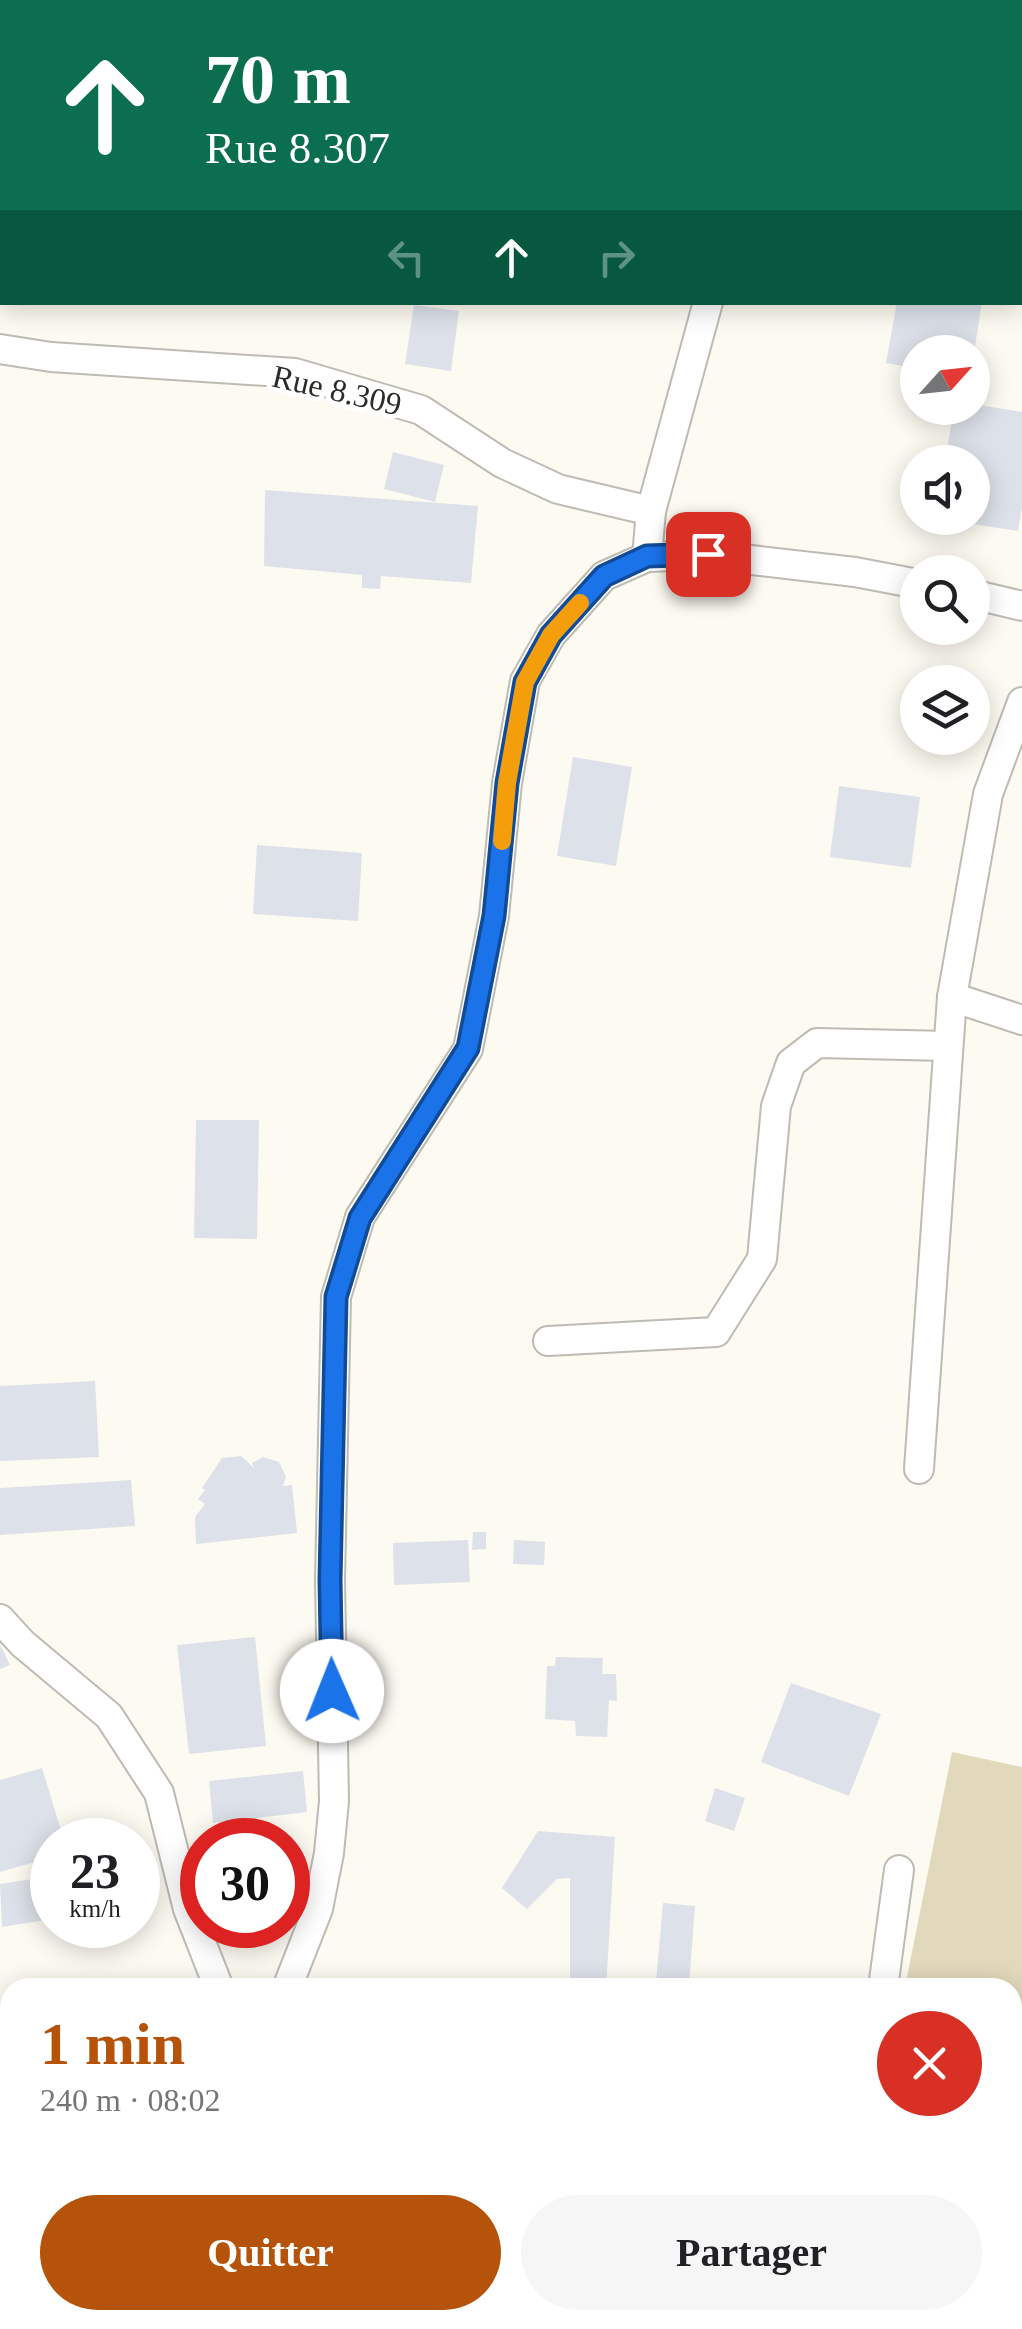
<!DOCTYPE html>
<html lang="fr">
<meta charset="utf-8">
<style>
body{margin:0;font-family:Georgia,serif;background:#f6f6f6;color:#202124;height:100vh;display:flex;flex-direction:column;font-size:38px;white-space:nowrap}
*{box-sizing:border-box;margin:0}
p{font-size:32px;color:#757577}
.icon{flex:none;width:55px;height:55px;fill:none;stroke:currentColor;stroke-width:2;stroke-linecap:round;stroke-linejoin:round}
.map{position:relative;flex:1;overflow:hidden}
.panel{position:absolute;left:0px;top:1978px;width:1022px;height:352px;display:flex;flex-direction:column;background:#fff;border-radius:30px 30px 0 0;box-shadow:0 5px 25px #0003}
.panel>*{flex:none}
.banner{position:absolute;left:0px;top:0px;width:1022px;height:305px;box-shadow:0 5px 25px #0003;background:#0b6e4f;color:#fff;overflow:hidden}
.needle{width:65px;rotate:63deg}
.tools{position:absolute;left:900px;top:335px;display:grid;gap:20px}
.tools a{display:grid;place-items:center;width:90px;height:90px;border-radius:50%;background:#fff;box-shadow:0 5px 25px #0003;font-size:50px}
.speed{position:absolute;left:30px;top:1818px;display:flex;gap:20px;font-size:50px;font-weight:700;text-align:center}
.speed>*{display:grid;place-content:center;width:130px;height:130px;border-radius:50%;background:#fff;box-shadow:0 5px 25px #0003;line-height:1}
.speed small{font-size:25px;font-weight:400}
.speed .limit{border:15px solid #d22;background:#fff;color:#111}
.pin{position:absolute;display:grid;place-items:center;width:85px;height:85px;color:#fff;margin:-42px;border-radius:20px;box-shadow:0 5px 15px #0006}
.me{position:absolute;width:110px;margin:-55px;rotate:359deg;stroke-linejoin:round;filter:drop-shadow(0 0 8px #0008)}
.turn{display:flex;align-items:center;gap:35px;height:210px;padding:0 40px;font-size:45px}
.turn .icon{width:130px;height:130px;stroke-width:2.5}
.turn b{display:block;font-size:70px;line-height:85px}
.lanes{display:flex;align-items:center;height:95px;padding:0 40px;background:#0003;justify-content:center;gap:50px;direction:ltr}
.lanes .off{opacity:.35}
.round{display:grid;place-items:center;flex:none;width:105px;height:105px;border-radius:52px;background:#f6f6f6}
.head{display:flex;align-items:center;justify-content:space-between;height:170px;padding:0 40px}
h1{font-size:60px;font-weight:700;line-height:75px;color:#b45309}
.primary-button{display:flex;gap:20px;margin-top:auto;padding:20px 40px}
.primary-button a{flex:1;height:115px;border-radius:60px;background:#b45309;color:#fff;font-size:40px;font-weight:700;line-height:115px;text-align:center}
.primary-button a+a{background:#f6f6f6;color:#202124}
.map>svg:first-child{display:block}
.green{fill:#e2d9bc}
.building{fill:#dde1e9}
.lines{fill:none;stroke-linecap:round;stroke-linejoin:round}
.minor-casing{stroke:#bebbb3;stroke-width:32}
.minor{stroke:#fff;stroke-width:28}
.route-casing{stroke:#114b97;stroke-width:25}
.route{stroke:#1a73e8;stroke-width:18}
.slow{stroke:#f59e0b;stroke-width:18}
.labels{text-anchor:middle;stroke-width:10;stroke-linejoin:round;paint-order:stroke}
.street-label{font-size:32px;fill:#2c2b28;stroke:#fff}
</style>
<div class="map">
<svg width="1022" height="2329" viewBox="0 0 1022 2329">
<rect width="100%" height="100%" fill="#fdfaf1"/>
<polygon class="green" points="952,1752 1022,1767 1022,2145 1013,2143 1012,1988 905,1987"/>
<g class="building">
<polygon points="897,302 982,302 974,352 918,352 918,369 886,363"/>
<polygon points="414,305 459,311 451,371 405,364"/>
<polygon points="972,404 1022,412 1022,507 1018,531 946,520 972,518 972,462 945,462 954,408 972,408"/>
<polygon points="393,452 444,465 435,502 384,489"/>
<polygon points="265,490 478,506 471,583 381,576 380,589 362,588 362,575 264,566"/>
<polygon points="573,757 632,767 616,866 557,856"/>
<polygon points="839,786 920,797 911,868 830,857"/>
<polygon points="257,845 362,853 358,921 253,914"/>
<polygon points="196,1120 259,1120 257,1239 194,1238"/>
<polygon points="95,1381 99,1457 0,1461 0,1386"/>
<polygon points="241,1456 254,1468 252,1463 263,1457 279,1462 286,1477 283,1486 292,1485 297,1533 196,1544 195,1517 205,1504 198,1499 205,1490 202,1488 222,1458"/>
<polygon points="131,1480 135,1526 0,1535 0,1488"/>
<polygon points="473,1532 486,1532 486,1549 472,1550"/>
<polygon points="468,1540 470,1582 394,1585 393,1543"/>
<polygon points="514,1540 545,1542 544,1565 513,1564"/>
<polygon points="255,1637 266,1746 189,1754 177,1645"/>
<polygon points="0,1644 10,1665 0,1669"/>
<polygon points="556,1657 603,1658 602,1674 616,1674 617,1701 609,1700 607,1737 576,1736 575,1721 545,1719 547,1666 555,1666"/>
<polygon points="791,1683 881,1714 849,1796 761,1762"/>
<polygon points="42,1768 64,1840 52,1840 52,1857 0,1872 0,1780"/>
<polygon points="303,1771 307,1812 213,1823 209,1781"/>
<polygon points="715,1788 745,1798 734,1831 705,1821"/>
<polygon points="538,1831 615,1837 606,1988 570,1988 570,1878 557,1879 527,1909 502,1888"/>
<polygon points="146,1862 153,1904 138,1906 138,1863"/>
<polygon points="52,1876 52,1919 2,1927 0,1884"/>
<polygon points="663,1903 695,1906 689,1985 656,1982"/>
<polygon points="0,2052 8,2092 0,2093"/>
<polygon points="245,2320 341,2320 345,2329 249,2329"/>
<polygon points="489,2320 604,2320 602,2329 529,2323 528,2329 488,2329"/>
</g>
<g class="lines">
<g class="minor-casing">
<g id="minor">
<polyline points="98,2 99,0"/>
<polyline points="786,2 786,0"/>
<polyline points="0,222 2,216"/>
<polyline points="0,349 51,357 295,373 421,410 502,463 558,489 651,511"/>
<polyline points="647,557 651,511 708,302"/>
<polyline points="972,594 1022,606"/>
<polyline points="952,997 1022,1020"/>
<polyline points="548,1341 716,1332 762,1259 776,1106 791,1063 817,1043 948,1046"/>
<polyline points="919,1469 952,997 988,794 1022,702"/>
<polyline points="0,1619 23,1644 109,1716 159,1793 188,1909 219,1988"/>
<polyline points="287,1988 318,1909 329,1853 334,1801 330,1580 336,1297 360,1217 468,1049 494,916 507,783 525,681 551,635 604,576 647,557 708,555 855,572 918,584"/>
<polyline points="883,1988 899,1870"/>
<polyline points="364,2320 369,2329"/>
<polyline points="863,2320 863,2329"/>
</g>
</g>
<use href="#minor" class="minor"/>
</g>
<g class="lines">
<g class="route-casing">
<polyline id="route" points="332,1691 330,1580 336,1297 360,1218 468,1048 494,916 507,783 525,682 551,635 604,576 647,556 708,554"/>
</g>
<use href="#route" class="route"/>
<polyline class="slow" points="502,841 507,783 525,682 551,635 580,603"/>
</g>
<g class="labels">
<g class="street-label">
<text transform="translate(337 390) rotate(13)" y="11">Rue 8.309</text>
</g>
</g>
</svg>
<div class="tools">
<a><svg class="needle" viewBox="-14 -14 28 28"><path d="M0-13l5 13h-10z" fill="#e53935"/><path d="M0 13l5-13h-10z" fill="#757577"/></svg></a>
<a><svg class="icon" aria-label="sound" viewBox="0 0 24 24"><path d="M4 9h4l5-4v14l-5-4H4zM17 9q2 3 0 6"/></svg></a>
<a><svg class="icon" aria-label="search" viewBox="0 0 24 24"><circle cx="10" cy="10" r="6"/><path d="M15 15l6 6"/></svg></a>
<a><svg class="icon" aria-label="layers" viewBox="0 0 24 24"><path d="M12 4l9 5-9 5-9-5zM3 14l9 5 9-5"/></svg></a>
</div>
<div class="speed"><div>23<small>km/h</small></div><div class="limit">30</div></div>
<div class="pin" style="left:708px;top:554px;background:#d93025"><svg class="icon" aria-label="arrive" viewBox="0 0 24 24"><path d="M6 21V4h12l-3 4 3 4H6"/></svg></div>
<svg class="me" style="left:332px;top:1691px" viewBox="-20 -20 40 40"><circle r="19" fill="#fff"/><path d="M0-13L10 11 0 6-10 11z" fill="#1a73e8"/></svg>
<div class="banner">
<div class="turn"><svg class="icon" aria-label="ahead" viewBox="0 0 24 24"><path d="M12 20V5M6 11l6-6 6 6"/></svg><div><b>70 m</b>Rue 8.307</div></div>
<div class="lanes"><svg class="icon off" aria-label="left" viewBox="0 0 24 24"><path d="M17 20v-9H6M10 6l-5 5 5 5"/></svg><svg class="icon" aria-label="ahead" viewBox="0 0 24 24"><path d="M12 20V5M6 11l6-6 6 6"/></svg><svg class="icon off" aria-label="right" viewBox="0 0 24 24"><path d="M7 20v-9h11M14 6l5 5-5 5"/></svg></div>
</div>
<section class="panel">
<div class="head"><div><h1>1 min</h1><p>240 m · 08:02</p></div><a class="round" style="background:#d93025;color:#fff"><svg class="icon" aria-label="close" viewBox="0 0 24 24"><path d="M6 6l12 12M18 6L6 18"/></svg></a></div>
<div class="primary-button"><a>Quitter</a><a>Partager</a></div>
</section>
</div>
